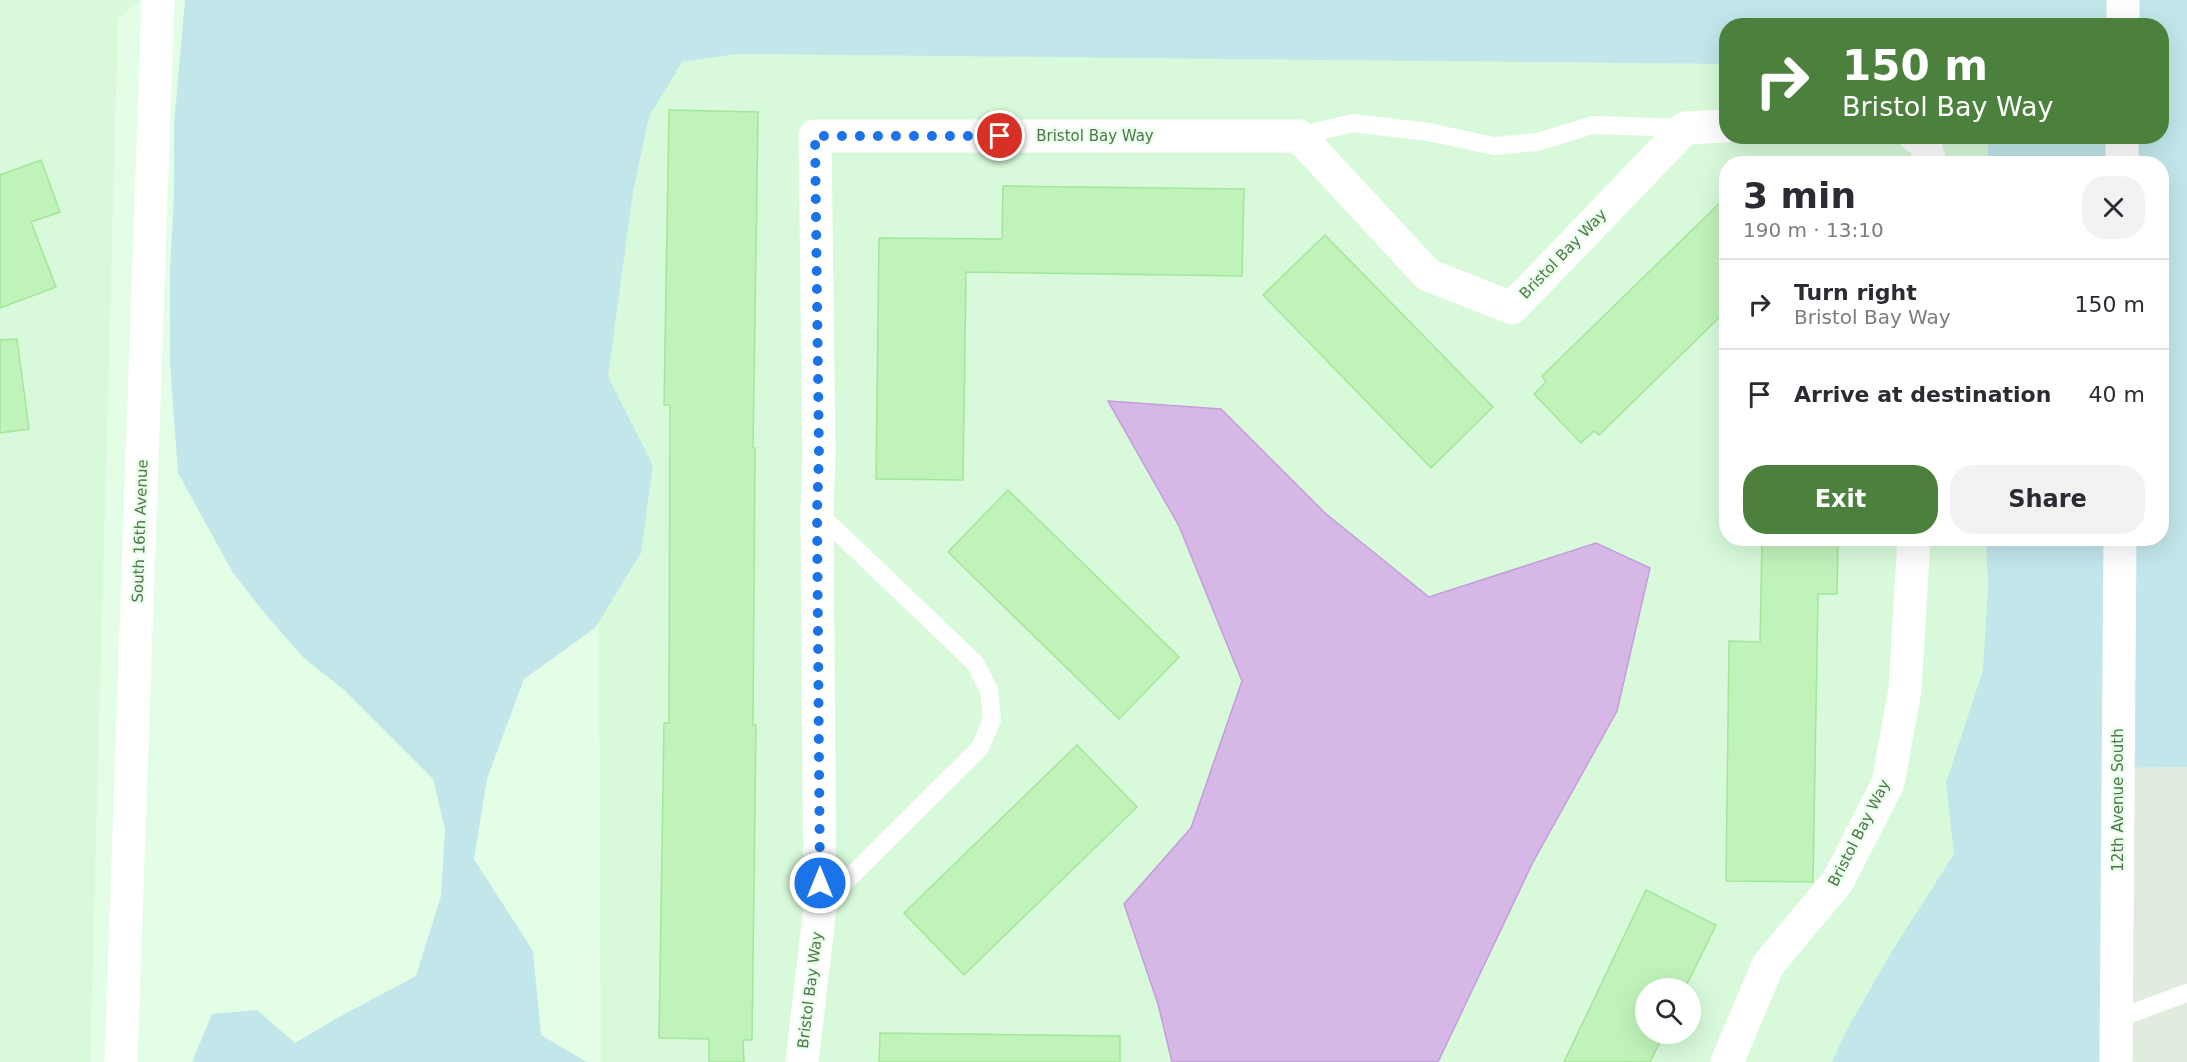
<!DOCTYPE html>
<meta charset="utf-8">
<style>
body{margin:0;font-family:"DejaVu Sans",sans-serif;background:#f2f2f3;color:#2b2b33;height:100vh;display:flex;flex-direction:column;font-size:22px;white-space:nowrap}
*{box-sizing:border-box;margin:0}
p{font-size:20px;color:#7c7c81}
.icon{flex:none;width:33px;height:33px;fill:none;stroke:currentColor;stroke-width:2;stroke-linecap:round;stroke-linejoin:round}
.map{position:relative;flex:1;overflow:hidden}
.drawer{position:absolute;left:1719px;top:156px;width:450px;height:390px;display:flex;flex-direction:column;background:#fff;border-radius:24px;box-shadow:0 6px 24px #0002}
.drawer>*{flex:none}
.top-card{position:absolute;left:1719px;top:18px;width:450px;height:126px;border-radius:24px;box-shadow:0 6px 24px #0002;background:#4b813c;color:#fff;overflow:hidden}
.buttons{position:absolute;left:1635px;top:978px;display:grid;gap:12px}
.buttons a{display:grid;place-items:center;width:66px;height:66px;border-radius:50%;background:#fff;box-shadow:0 6px 24px #0002;font-size:30px}
.pin{position:absolute;display:grid;place-items:center;width:51px;height:51px;color:#fff;margin:-26px;border:3px solid #fff;border-radius:50%;box-shadow:0 2px 6px #0007}
.me{position:absolute;width:66px;margin:-33px;rotate:0deg;stroke-linejoin:round;filter:drop-shadow(0 0 4px #0008)}
.turn{display:flex;align-items:center;gap:21px;height:126px;padding:0 24px;font-size:27px}
.turn .icon{width:78px;height:78px;stroke-width:2.5}
.turn b{display:block;font-size:42px;line-height:51px}
.round{display:grid;place-items:center;flex:none;width:63px;height:63px;border-radius:24px;background:#f2f2f3}
.head{display:flex;align-items:center;justify-content:space-between;height:102px;padding:0 24px}
h1{font-size:36px;font-weight:700;line-height:45px}
.cta{display:flex;gap:12px;margin-top:auto;padding:12px 24px}
.cta a{flex:1;height:69px;border-radius:24px;background:#4b813c;color:#fff;font-size:24px;font-weight:700;line-height:69px;text-align:center}
.cta a+a{background:#f2f2f3;color:#2b2b33}
ul{padding:0;list-style:none}
li{display:flex;align-items:center;gap:18px;height:90px;padding:0 24px;border-top:2px solid #e1e1e2}
li div{flex:1}
li b{display:block;font-size:22px}
li em{font-style:normal}
.map>svg:first-child{display:block}
.residential{fill:#d8fada;fill-rule:evenodd}
.industrial{fill:#dfecde}
.green{fill:#c2e7eb}
.water{fill:#d6b8e7;stroke:#c49dd9;stroke-width:1.5}
.building{fill:#c0f3ba;stroke:#a3e69a;stroke-width:1.5}
.lines{fill:none;stroke-linecap:round;stroke-linejoin:round}
.lane{stroke:#fff;stroke-width:18}
.street{stroke:#fff;stroke-width:33}
.route{stroke:#1a73e8;stroke-width:10;stroke-dasharray:0 18}
.labels{text-anchor:middle;stroke-width:5;stroke-linejoin:round;paint-order:stroke}
.street-label{font-size:15px;fill:#4f7649;stroke:#eaffec}
</style>
<div class="map">
<svg width="2187" height="1062" viewBox="0 0 2187 1062">
<rect width="100%" height="100%" fill="#e4fde6"/>
<g class="residential">
<polygon points="0,0 140,0 118,18 90,1062 0,1062"/>
<path d="M596 52 1726 64V136L2009 137V163L1726 164V538L2003 539 1998 866 1895 1062H601ZM1646 988H1690V1034H1646Z"/>
</g>
<polygon class="industrial" points="2187,767 2187,1062 2116,1062 2119,768"/>
<g class="green">
<polygon points="185,0 2109,0 2109,25 1726,26 1726,64 737,54 682,62 649,117 633,192 608,377 653,465 641,553 595,628 524,679 487,779 474,859 533,951 541,1035 587,1062 192,1062 212,1014 257,1010 295,1043 337,1018 416,976 441,896 445,829 433,779 345,691 303,657 266,615 233,573 178,473 170,364 170,268 174,197 174,125"/>
<polygon points="2117,0 2187,0 2187,767 2119,768 2118,539 2162,538 2162,164 2118,163 2118,137 2162,136 2162,26 2117,25"/>
<rect x="1988" y="137" width="120" height="26"/>
<polygon points="1986,539 2105,539 2100,1062 1832,1062 1846,1031 1892,951 1954,854 1946,783 1983,670 1988,586"/>
</g>
<polygon class="water" points="1108,401 1221,409 1325,513 1429,597 1596,543 1650,568 1617,711 1533,862 1438,1062 1172,1062 1158,1004 1124,904 1191,828 1242,681 1179,526"/>
<g class="building">
<polygon points="669,110 758,112 753,448 755,448 753,725 756,725 752,1040 743,1040 744,1062 709,1062 709,1039 659,1038 664,723 669,723 670,405 664,405"/>
<polygon points="41,160 60,212 31,222 56,287 0,308 0,175"/>
<polygon points="1003,186 1244,189 1242,276 966,272 963,480 876,479 879,238 1002,239"/>
<polygon points="1726,197 1726,311 1599,435 1594,431 1581,443 1534,394 1546,382 1542,376"/>
<polygon points="1325,235 1493,407 1431,468 1263,295"/>
<polygon points="17,339 29,429 0,433 0,340"/>
<polygon points="1008,490 1179,657 1119,719 948,552"/>
<polygon points="1762,538 1838,538 1837,594 1818,594 1813,882 1726,881 1729,641 1760,642"/>
<polygon points="1077,745 1137,807 964,975 904,913"/>
<polygon points="1646,890 1716,925 1685,988 1646,988 1646,1034 1664,1034 1650,1062 1564,1062"/>
<polygon points="880,1033 1120,1036 1120,1062 879,1062"/>
</g>
<g class="lines">
<g class="lane">
<polyline points="1299,136 1353,123 1428,132 1494,146 1537,142 1593,125 1685,128"/>
<polyline points="817,512 975,663 989,690 992,720 980,748 820,907"/>
<polyline points="2116,1019 2187,993"/>
</g>
<g class="street">
<polyline points="2123,26 2123,0"/>
<polyline points="1915,136 1924,142 1931,164"/>
<polyline points="2122,164 2122,136"/>
<polyline points="121,1062 158,0"/>
<polyline points="802,1062 820,907 817,512 819,455 815,136 1299,136 1428,275 1512,308 1685,128 1726,126"/>
<polyline points="1727,1062 1768,965 1838,881 1888,783 1905,690 1914,538"/>
<polyline points="2116,1062 2120,538"/>
</g>
</g>
<g class="lines">
<polyline class="route" points="820,883 817,512 819,455 815,136 1000,136"/>
</g>
<g class="labels">
<g class="street-label">
<text x="1095" y="141">Bristol Bay Way</text>
<text transform="translate(1563 254) rotate(-46)" y="5">Bristol Bay Way</text>
<text transform="translate(140 531) rotate(-88)" y="5">South 16th Avenue</text>
<text transform="translate(2118 800) rotate(-90)" y="5">12th Avenue South</text>
<text transform="translate(1859 833) rotate(-63)" y="5">Bristol Bay Way</text>
<text transform="translate(810 990) rotate(-83)" y="5">Bristol Bay Way</text>
</g>
</g>
</svg>
<div class="buttons">
<a><svg class="icon" aria-label="search" viewBox="0 0 24 24"><circle cx="10" cy="10" r="6"/><path d="M15 15l6 6"/></svg></a>
</div>
<div class="pin" style="left:1000px;top:136px;background:#d93025"><svg class="icon" aria-label="arrive" viewBox="0 0 24 24"><path d="M6 21V4h12l-3 4 3 4H6"/></svg></div>
<svg class="me" style="left:820px;top:883px" viewBox="-20 -20 40 40"><circle r="17" fill="#1a73e8" stroke="#fff" stroke-width="3"/><path d="M0-11L8 9 0 5-8 9z" fill="#fff"/></svg>
<div class="top-card">
<div class="turn"><svg class="icon" aria-label="right" viewBox="0 0 24 24"><path d="M7 20v-9h11M14 6l5 5-5 5"/></svg><div><b>150 m</b>Bristol Bay Way</div></div>
</div>
<section class="drawer">
<div class="head"><div><h1>3 min</h1><p>190 m · 13:10</p></div><a class="round"><svg class="icon" aria-label="close" viewBox="0 0 24 24"><path d="M6 6l12 12M18 6L6 18"/></svg></a></div>
<ul>
<li><svg class="icon" aria-label="right" viewBox="0 0 24 24"><path d="M7 20v-9h11M14 6l5 5-5 5"/></svg><div><b>Turn right</b><p>Bristol Bay Way</p></div><em>150 m</em></li>
<li><svg class="icon" aria-label="arrive" viewBox="0 0 24 24"><path d="M6 21V4h12l-3 4 3 4H6"/></svg><div><b>Arrive at destination</b></div><em>40 m</em></li>
</ul>
<div class="cta"><a>Exit</a><a>Share</a></div>
</section>
</div>
